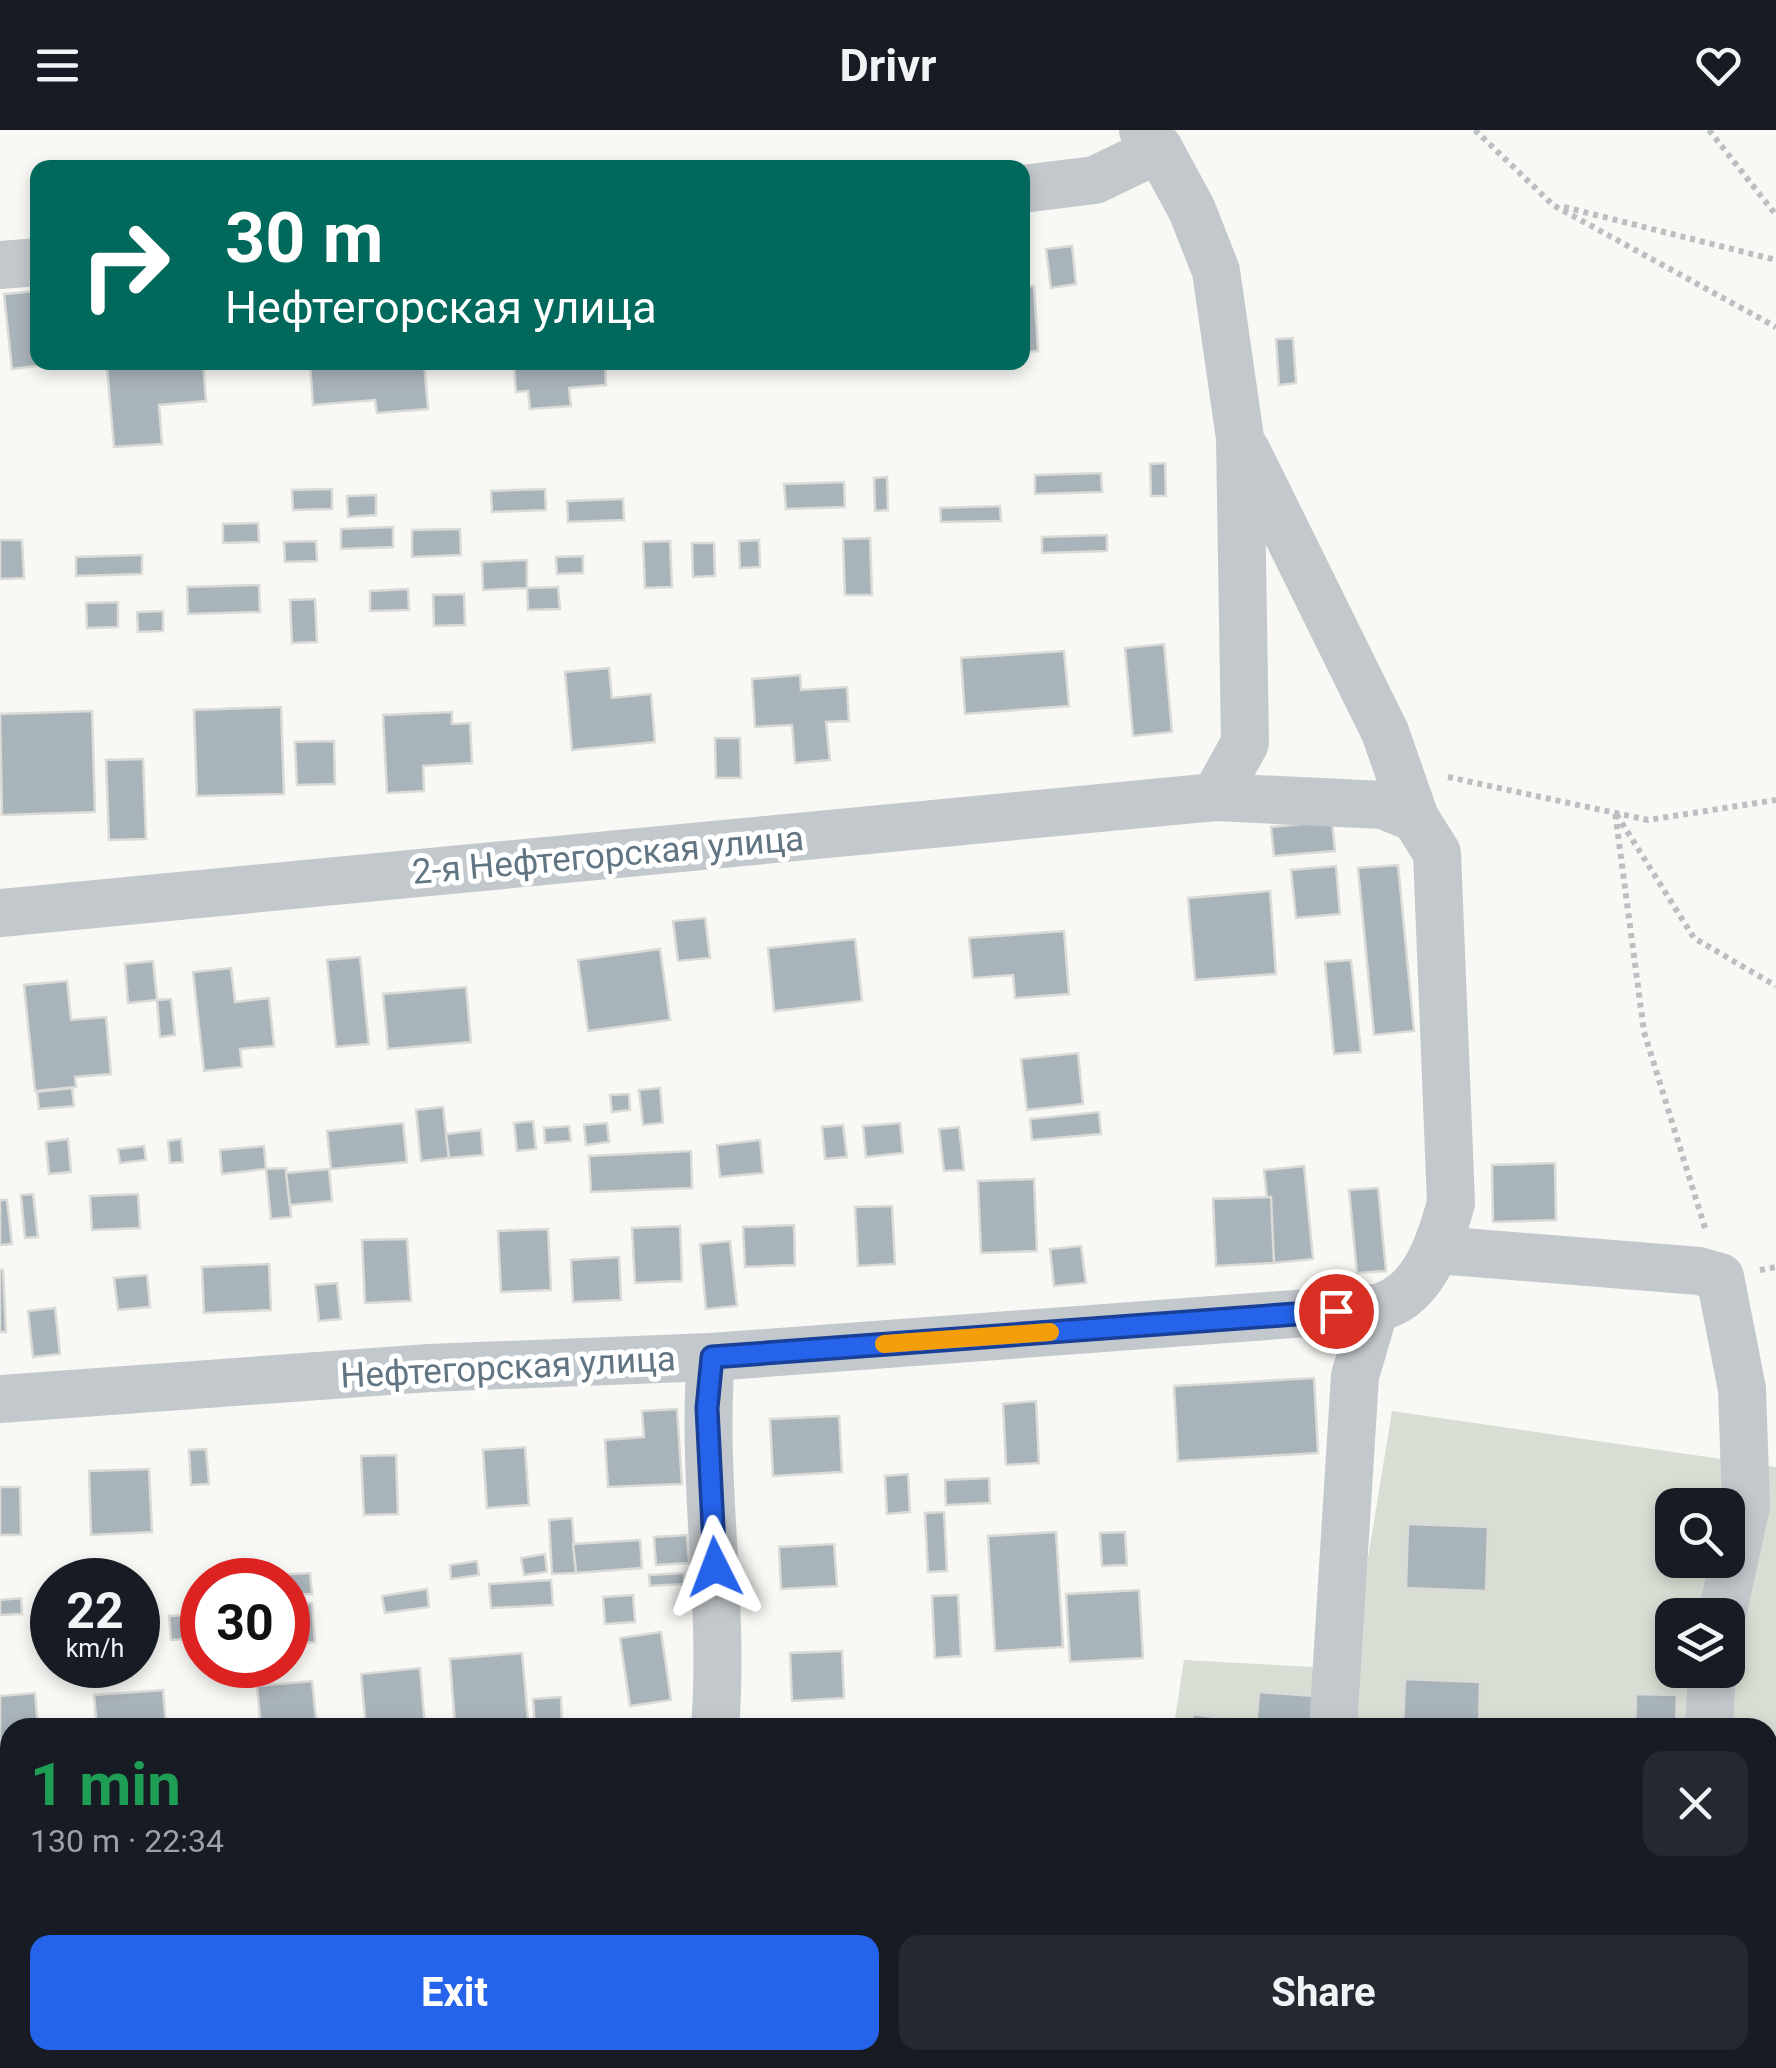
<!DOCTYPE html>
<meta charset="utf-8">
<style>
body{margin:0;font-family:Roboto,sans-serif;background:#242831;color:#f1f3f6;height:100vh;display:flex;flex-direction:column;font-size:38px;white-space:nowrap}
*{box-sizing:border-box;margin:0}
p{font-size:32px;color:#9ea1a6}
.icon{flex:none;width:55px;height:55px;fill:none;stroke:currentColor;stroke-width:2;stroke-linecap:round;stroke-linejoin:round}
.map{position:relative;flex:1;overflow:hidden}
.panel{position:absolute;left:0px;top:1588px;width:1778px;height:352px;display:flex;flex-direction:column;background:#171b24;border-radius:30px 30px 0 0;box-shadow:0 5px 15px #0003}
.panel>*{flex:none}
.hud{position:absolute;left:30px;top:30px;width:1000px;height:210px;border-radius:20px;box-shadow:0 5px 15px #0003;background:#00695c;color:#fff;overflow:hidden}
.controls{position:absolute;left:1655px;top:1358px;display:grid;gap:20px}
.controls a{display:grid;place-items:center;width:90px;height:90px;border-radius:20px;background:#171b24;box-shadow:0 5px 15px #0003;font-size:50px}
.speed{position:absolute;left:30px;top:1428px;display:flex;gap:20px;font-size:50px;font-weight:700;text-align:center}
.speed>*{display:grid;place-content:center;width:130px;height:130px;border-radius:50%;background:#171b24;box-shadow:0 5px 15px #0003;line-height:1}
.speed small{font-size:25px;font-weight:400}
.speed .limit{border:15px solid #d22;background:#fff;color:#111}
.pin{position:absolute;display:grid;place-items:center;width:85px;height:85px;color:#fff;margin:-42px;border:5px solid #fff;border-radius:50%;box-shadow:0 2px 10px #0007}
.me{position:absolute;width:110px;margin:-55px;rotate:357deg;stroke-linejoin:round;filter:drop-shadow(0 0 8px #0008)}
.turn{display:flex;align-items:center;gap:35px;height:210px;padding:0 30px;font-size:45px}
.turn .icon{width:130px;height:130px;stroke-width:2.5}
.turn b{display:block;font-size:70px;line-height:85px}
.round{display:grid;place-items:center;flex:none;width:105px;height:105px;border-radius:20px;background:#242831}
.overview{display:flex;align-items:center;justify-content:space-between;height:170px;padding:0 30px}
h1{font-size:60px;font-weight:700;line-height:75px;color:#1e9e55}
.action{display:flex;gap:20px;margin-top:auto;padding:20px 30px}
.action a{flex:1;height:115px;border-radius:20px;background:#2563eb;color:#fff;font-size:40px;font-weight:700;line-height:115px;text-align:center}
.action a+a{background:#242831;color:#f1f3f6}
header{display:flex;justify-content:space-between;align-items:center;height:130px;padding:0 30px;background:#171b24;font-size:45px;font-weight:700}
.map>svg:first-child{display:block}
.green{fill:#d8ded4;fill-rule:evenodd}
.building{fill:#a9b3ba;stroke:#dadad7;stroke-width:2.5}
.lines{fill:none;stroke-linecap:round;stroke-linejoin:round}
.path{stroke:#bbbfc2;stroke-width:6;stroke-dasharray:5 5;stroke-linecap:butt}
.minor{stroke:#c3c8cc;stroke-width:48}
.route-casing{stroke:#184099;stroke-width:25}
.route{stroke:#2563eb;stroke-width:18}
.slow{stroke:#f59e0b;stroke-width:18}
.labels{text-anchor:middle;stroke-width:10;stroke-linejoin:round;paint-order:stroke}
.street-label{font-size:35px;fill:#617583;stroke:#fff}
</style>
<header><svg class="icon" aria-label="menu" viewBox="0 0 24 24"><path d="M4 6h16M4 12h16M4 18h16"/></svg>Drivr<svg class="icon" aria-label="heart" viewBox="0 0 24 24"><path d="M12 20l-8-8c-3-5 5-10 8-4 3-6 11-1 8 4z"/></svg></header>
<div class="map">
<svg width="1776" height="1938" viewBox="0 0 1776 1938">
<rect width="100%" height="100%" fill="#f8f8f5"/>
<path class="green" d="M1392 1281 1776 1337V1938H1014L1013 1930H1768V1598L1154 1597 1175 1589 1184 1530 1350 1539ZM1672 1375H1728V1430H1672ZM1672 1485H1728V1540H1672Z"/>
<g class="building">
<polygon points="1072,116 1076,154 1051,158 1046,119"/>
<polygon points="1034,156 1038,221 1022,222 1022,157"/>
<polygon points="36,161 38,232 44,235 12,239 4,164"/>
<polygon points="1293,208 1296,253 1279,255 1276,209"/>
<polygon points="156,232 203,232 206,271 159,275 162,314 114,317 107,237"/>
<polygon points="310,232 424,232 428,279 377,283 375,270 313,275"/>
<polygon points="514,232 605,232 606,255 569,258 571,276 530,279 528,261 516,262"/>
<polygon points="1165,333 1166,366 1151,366 1150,334"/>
<polygon points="1101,343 1102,362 1035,364 1035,345"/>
<polygon points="887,347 888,380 875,381 874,348"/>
<polygon points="844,352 845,377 786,379 784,354"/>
<polygon points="332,359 332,379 293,380 292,360"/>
<polygon points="545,359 546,380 492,382 491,361"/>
<polygon points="376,365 376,385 348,387 347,366"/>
<polygon points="623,369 624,390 568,392 567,371"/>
<polygon points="1000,376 1001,391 941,392 940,378"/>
<polygon points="258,393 259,412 223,413 223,394"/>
<polygon points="393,397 393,417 341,419 341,399"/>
<polygon points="460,399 461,425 412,427 412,400"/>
<polygon points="1107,405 1107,421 1042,423 1042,407"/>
<polygon points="870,408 872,465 845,465 843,409"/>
<polygon points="0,410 22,410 24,448 0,449"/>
<polygon points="759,410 760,437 740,438 739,411"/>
<polygon points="316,411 317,431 285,432 284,412"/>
<polygon points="670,411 672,457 645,458 643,412"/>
<polygon points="692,413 714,413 715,446 693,447"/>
<polygon points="142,425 142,444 76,446 76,427"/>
<polygon points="583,426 583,443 557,444 556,427"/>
<polygon points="527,430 527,458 483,460 482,432"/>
<polygon points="259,455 260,482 188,484 187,457"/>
<polygon points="558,457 560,479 528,480 527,458"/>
<polygon points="408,459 409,480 370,481 370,461"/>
<polygon points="464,464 465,495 434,496 433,465"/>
<polygon points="315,469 317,512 292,513 290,470"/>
<polygon points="118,472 118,497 87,498 86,473"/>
<polygon points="163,481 163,501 138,502 137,482"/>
<polygon points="1164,514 1172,602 1133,606 1125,518"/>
<polygon points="1064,521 1069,576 965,584 961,528"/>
<polygon points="609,538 612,568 651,564 655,612 572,620 565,542"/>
<polygon points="800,545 801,560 847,557 849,591 826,592 830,630 795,633 792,595 755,597 752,549"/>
<polygon points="281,577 284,664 197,666 194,580"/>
<polygon points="92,581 95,682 2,685 0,584"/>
<polygon points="452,582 452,594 470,593 472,633 423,636 424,661 387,663 383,585"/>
<polygon points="715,608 740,608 741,648 716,648"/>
<polygon points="334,611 335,654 297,655 295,612"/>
<polygon points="143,629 146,709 109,710 106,630"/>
<polygon points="1332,691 1335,721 1274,726 1271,697"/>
<polygon points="1398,735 1414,901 1374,905 1358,738"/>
<polygon points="1336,736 1340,784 1296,788 1291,740"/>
<polygon points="1270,761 1276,844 1195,850 1188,768"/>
<polygon points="705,788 710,828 678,831 673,791"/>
<polygon points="1064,801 1069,864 1015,868 1013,845 973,848 969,808"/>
<polygon points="855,809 862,871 774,881 768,818"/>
<polygon points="660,819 670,890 588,901 578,830"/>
<polygon points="360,827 369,914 336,917 327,830"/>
<polygon points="1351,830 1361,922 1334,924 1325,832"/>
<polygon points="153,831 157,870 128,873 125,834"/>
<polygon points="231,838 235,872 269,868 274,916 240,919 242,937 204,941 193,842"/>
<polygon points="67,851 71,890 106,887 111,944 75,947 76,957 35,961 24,855"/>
<polygon points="466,857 471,912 388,919 383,864"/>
<polygon points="171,869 175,905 160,907 157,870"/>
<polygon points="1078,923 1083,974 1027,980 1021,929"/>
<polygon points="72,958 74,976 39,979 37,962"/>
<polygon points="660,958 663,993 643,995 639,960"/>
<polygon points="629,964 630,980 612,982 610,965"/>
<polygon points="443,977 449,1028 421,1031 416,980"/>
<polygon points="1099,982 1101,1004 1032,1010 1030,989"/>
<polygon points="533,991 536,1019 517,1021 514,993"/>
<polygon points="403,993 407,1032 331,1039 327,1001"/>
<polygon points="607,993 609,1012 586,1015 584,995"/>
<polygon points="900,993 903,1023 866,1027 863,996"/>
<polygon points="843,995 847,1027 825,1029 822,997"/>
<polygon points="569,996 571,1011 545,1013 544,998"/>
<polygon points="959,997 964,1040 944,1041 939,999"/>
<polygon points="481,1000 483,1025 449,1028 446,1004"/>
<polygon points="68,1009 71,1042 49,1044 46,1012"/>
<polygon points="181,1009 183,1032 170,1033 168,1011"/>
<polygon points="760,1010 763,1043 720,1047 717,1015"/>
<polygon points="144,1016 146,1030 120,1033 118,1019"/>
<polygon points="264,1016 266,1039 222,1044 220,1020"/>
<polygon points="691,1021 692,1058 591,1062 589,1026"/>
<polygon points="1555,1033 1556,1090 1493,1092 1492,1035"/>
<polygon points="1304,1036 1313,1129 1274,1133 1264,1040"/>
<polygon points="286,1038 291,1087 271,1089 266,1039"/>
<polygon points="329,1039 332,1071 290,1075 286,1043"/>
<polygon points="1034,1049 1037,1121 981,1123 978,1051"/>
<polygon points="1378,1058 1386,1141 1357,1143 1349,1060"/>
<polygon points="33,1064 38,1107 25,1108 21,1065"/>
<polygon points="138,1064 140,1098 92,1100 90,1066"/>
<polygon points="1271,1067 1274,1133 1216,1136 1213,1069"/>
<polygon points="0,1070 7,1070 12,1114 0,1115"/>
<polygon points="892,1076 895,1134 858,1136 855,1077"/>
<polygon points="794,1095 795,1135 745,1137 743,1097"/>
<polygon points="680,1096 682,1151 635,1153 632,1098"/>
<polygon points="548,1099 551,1160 501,1162 498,1101"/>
<polygon points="407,1109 411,1171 365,1173 362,1110"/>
<polygon points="730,1111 737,1176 706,1179 700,1114"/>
<polygon points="1081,1116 1086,1153 1054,1156 1050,1119"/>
<polygon points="619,1127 621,1170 573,1172 571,1130"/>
<polygon points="269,1134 271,1180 204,1183 202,1137"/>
<polygon points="0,1140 3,1140 6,1202 0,1202"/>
<polygon points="147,1145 150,1177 118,1180 114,1148"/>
<polygon points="337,1153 341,1189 319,1191 315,1155"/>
<polygon points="55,1178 60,1224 33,1227 28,1181"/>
<polygon points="1314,1248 1318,1323 1178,1331 1174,1256"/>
<polygon points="1036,1271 1039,1333 1006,1335 1003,1274"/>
<polygon points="677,1279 682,1354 608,1357 605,1310 644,1307 642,1281"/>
<polygon points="839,1286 842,1342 773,1346 770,1289"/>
<polygon points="525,1317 529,1375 487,1378 483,1320"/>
<polygon points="206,1319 209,1354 191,1355 189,1320"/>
<polygon points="396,1325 398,1384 364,1385 361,1326"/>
<polygon points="149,1339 152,1402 91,1405 89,1341"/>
<polygon points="908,1344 910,1382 887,1384 885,1346"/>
<polygon points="989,1348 990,1373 946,1375 945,1350"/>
<polygon points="0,1357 20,1357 21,1405 0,1405"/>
<polygon points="944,1382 947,1441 928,1442 925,1383"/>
<polygon points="572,1388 576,1443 552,1444 549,1390"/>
<polygon points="1408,1394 1488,1397 1486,1461 1406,1458"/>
<polygon points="1056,1402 1063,1517 995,1521 988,1406"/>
<polygon points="1125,1402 1127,1435 1102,1436 1100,1403"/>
<polygon points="687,1405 689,1433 656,1435 654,1407"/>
<polygon points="640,1410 642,1438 576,1443 573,1414"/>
<polygon points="834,1414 837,1456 781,1459 779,1417"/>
<polygon points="545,1424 547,1442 524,1445 521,1428"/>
<polygon points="477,1431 479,1445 451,1449 450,1435"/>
<polygon points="310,1443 312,1464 288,1465 288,1450 214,1449"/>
<polygon points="684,1443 684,1454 650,1456 649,1445"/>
<polygon points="551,1450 553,1475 491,1478 489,1454"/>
<polygon points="427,1459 429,1477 385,1483 382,1466"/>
<polygon points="1139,1460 1143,1528 1070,1532 1066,1464"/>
<polygon points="633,1465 635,1492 605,1494 603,1467"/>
<polygon points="958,1465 961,1526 935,1528 932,1466"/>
<polygon points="21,1468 22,1484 0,1485 0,1470"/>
<polygon points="312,1473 315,1512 288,1514 288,1475"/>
<polygon points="188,1485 189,1509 171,1510 169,1486"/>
<polygon points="52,1493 52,1510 37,1511 36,1494"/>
<polygon points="661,1502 671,1570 630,1576 620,1508"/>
<polygon points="842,1521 844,1568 792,1571 790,1523"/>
<polygon points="522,1523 528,1590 455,1596 450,1529"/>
<polygon points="420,1538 425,1598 366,1598 361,1544"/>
<polygon points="1405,1549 1480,1552 1479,1598 1403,1597"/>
<polygon points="312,1551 317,1598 261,1598 257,1556"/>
<polygon points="163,1560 166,1598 97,1598 94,1565"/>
<polygon points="1259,1562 1315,1566 1313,1598 1256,1598"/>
<polygon points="35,1563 38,1598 10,1598 10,1630 0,1631 0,1566"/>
<polygon points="1636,1564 1677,1565 1676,1598 1635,1598"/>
<polygon points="561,1567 562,1598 535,1598 533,1569"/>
<polygon points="1193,1584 1250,1592 1249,1598 1191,1598"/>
<polygon points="10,1750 10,1820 0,1821 0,1751"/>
<polygon points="1768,1921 1776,1922 1776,1938 1745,1938 1745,1930 1768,1930"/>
<polygon points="366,1930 418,1930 419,1938 366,1938"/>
<polygon points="530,1930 584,1930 584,1938 531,1938"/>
<polygon points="818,1930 877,1930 878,1938 819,1938"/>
</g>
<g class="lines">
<g class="path">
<polyline points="1475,0 1553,75 1776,197"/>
<polyline points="1709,0 1776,85"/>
<polyline points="1564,77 1776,130"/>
<polyline points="1448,647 1648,690 1776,670"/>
<polyline points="1705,1098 1644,902 1615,682 1694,808 1776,856"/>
<polyline points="1760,1140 1776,1137"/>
</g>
<g class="minor">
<polyline points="1143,0 1159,19 1192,80 1216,141 1240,308 1245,613 1215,667"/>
<polyline points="1022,59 1095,50 1159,19"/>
<polyline points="0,135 38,132"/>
<polyline points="1246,320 1385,602 1415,688"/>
<path d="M0 783 1215 667 1383 675 1415 688 1437 723 1451 1073C1440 1113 1423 1169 1375 1178L711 1227 429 1238 0 1269"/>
<polyline points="1438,1120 1699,1141 1720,1147 1742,1259 1746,1376 1722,1485"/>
<path d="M711 1227C701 1350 725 1474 715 1598"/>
<polyline points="1333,1598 1355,1246 1375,1178"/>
<polyline points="1709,1598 1712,1540"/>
<polyline points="0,1682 10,1681"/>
<polyline points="763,1930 764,1938"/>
<polyline points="1317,1938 1318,1930"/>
<polyline points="1689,1938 1690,1930"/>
</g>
</g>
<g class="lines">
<g class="route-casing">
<polyline id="route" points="715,1437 707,1278 712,1227 1336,1181"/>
</g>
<use href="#route" class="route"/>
<polyline class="slow" points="884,1214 1050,1202"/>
</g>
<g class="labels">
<g class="street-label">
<text transform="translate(608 725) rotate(-5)" y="12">2-я Нефтегорская улица</text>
<text transform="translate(508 1237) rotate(-3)" y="12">Нефтегорская улица</text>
</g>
</g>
</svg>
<div class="controls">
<a><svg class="icon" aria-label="search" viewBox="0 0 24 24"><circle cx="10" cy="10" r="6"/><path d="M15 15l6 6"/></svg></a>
<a><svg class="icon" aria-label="layers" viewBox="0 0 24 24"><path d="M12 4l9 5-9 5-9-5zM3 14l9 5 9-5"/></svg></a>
</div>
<div class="speed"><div>22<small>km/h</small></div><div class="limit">30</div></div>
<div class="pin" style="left:1336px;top:1181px;background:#d93025"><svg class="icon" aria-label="arrive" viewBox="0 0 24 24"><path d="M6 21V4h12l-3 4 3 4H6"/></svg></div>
<svg class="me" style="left:715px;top:1437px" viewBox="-20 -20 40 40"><path d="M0-17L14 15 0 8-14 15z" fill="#2563eb" stroke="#fff" stroke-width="4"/></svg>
<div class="hud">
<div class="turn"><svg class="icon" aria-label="right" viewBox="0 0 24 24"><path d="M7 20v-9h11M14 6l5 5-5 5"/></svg><div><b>30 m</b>Нефтегорская улица</div></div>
</div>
<section class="panel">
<div class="overview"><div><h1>1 min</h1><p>130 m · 22:34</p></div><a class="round"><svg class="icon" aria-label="close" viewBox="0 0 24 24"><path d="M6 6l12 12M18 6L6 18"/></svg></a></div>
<div class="action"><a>Exit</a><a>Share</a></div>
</section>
</div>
